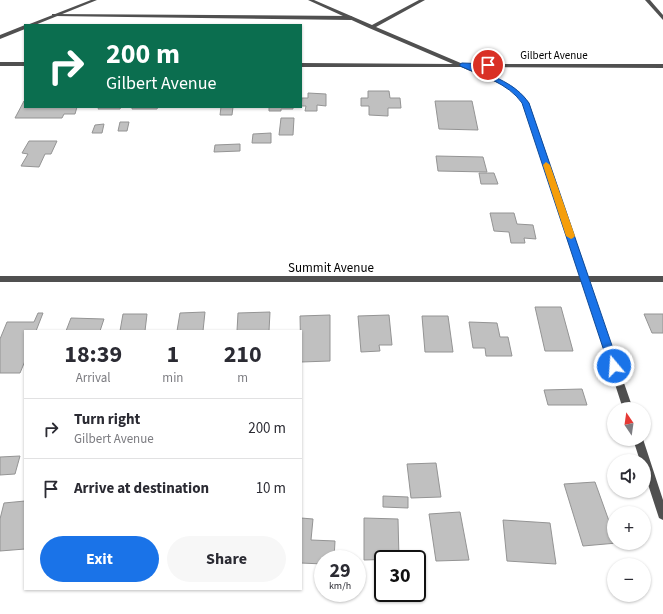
<!DOCTYPE html>
<meta charset="utf-8">
<style>
body{margin:0;font-family:"Source Sans 3",sans-serif;background:#f7f7f7;color:#2b2b33;height:100vh;display:flex;flex-direction:column;font-size:15px;white-space:nowrap}
*{box-sizing:border-box;margin:0}
p{font-size:13px;color:#7c7c81}
.icon{flex:none;width:22px;height:22px;fill:none;stroke:currentColor;stroke-width:2;stroke-linecap:round;stroke-linejoin:round}
.map{position:relative;flex:1;overflow:hidden}
.drawer{position:absolute;left:24px;top:330px;width:278px;height:260px;display:flex;flex-direction:column;background:#fff;border-radius:0px;box-shadow:0 1px 3px #0004}
.drawer>*{flex:none}
.banner{position:absolute;left:24px;top:24px;width:278px;height:84px;border-radius:0px;box-shadow:0 1px 3px #0004;background:#0b6e4f;color:#fff;overflow:hidden}
.needle{width:26px;rotate:347deg}
.fabs{position:absolute;left:607px;top:402px;display:grid;gap:8px}
.fabs a{display:grid;place-items:center;width:44px;height:44px;border-radius:50%;background:#fff;box-shadow:0 1px 3px #0004;font-size:20px}
.speed{position:absolute;left:314px;top:550px;display:flex;gap:8px;font-size:20px;font-weight:700;text-align:center}
.speed>*{display:grid;place-content:center;width:52px;height:52px;border-radius:50%;background:#fff;box-shadow:0 1px 3px #0004;line-height:1}
.speed small{font-size:10px;font-weight:400}
.speed .limit{border:2px solid #111;border-radius:6px;background:#fff;color:#111}
.pin{position:absolute;display:grid;place-items:center;width:34px;height:34px;color:#fff;margin:-17px;border:2px solid #fff;border-radius:50%;box-shadow:0 1px 4px #0007}
.me{position:absolute;width:44px;margin:-22px;rotate:342deg;stroke-linejoin:round;filter:drop-shadow(0 0 3px #0008)}
.turn{display:flex;align-items:center;gap:14px;height:84px;padding:0 16px;font-size:18px}
.turn .icon{width:52px;height:52px;stroke-width:2.5}
.turn b{display:block;font-size:28px;line-height:34px}
.eta{display:flex;justify-content:space-evenly;align-items:center;height:68px;text-align:center}
.eta b{font-size:24px;font-weight:700;line-height:28px}
.primary-button{display:flex;gap:8px;margin-top:auto;padding:8px 16px}
.primary-button a{flex:1;height:46px;border-radius:24px;background:#1a73e8;color:#fff;font-size:16px;font-weight:700;line-height:46px;text-align:center}
.primary-button a+a{background:#f7f7f7;color:#2b2b33}
ul{padding:0;list-style:none}
li{display:flex;align-items:center;gap:12px;height:60px;padding:0 16px;border-top:1px solid #e1e1e2}
li div{flex:1}
li b{display:block;font-size:15px}
li em{font-style:normal}
.map>svg:first-child{display:block}
.building{fill:#c0c0c0;stroke:#949494}
.lines{fill:none;stroke-linecap:round;stroke-linejoin:round}
.service{fill:#505050;fill-rule:evenodd}
.minor{fill:#505050;fill-rule:evenodd}
.route{fill:#1a73e8;stroke:#114b97}
.slow{fill:#f59e0b}
.labels{text-anchor:middle;stroke-width:3;stroke-linejoin:round;paint-order:stroke}
.far-street-label{font-size:11px;fill:#000;stroke:#fff}
.street-label{font-size:13px;fill:#000;stroke:#fff}
</style>
<div class="map">
<svg width="663" height="614" viewBox="0 0 663 614">
<rect width="100%" height="100%" fill="#fff"/>
<g class="building">
<polygon points="368,91 389,91 390,98 400,98 401,108 388,108 388,116 369,115 369,106 361,106 361,98 368,98"/>
<polygon points="308,93 326,94 326,106 317,105 317,111 305,111 306,106 301,106 302,98 308,98"/>
<polygon points="24,101 25,107 77,107 75,114 64,114 62,118 15,118"/>
<polygon points="435,101 472,101 478,130 439,129"/>
<polygon points="99,107 121,107 120,109 98,109"/>
<polygon points="132,107 158,107 157,109 132,109"/>
<polygon points="221,107 233,107 232,115 220,115"/>
<polygon points="269,107 293,107 293,109 281,109 281,111 269,111"/>
<polygon points="281,118 294,118 293,135 279,135"/>
<polygon points="120,122 129,122 127,131 118,131"/>
<polygon points="104,124 102,133 92,133 95,125"/>
<polygon points="271,133 271,143 252,143 253,134"/>
<polygon points="29,141 57,141 51,154 45,154 39,167 21,166 28,154 22,153"/>
<polygon points="240,144 240,151 214,152 215,145"/>
<polygon points="436,156 483,157 487,172 438,171"/>
<polygon points="479,173 494,173 498,184 481,184"/>
<polygon points="490,213 514,213 517,224 533,225 536,239 524,238 525,243 511,243 509,232 494,231"/>
<polygon points="535,307 561,307 573,351 545,351"/>
<polygon points="205,312 203,331 177,331 180,313"/>
<polygon points="270,312 269,331 237,331 238,313"/>
<polygon points="38,313 43,313 36,331 25,331 25,361 20,373 0,373 0,339 7,322 34,322"/>
<polygon points="123,314 147,314 145,331 120,331"/>
<polygon points="644,314 663,314 663,333 652,333"/>
<polygon points="330,315 330,361 301,362 300,316"/>
<polygon points="389,315 392,345 379,345 380,351 361,352 358,316"/>
<polygon points="422,316 448,316 453,352 425,352"/>
<polygon points="71,318 104,319 100,331 66,331"/>
<polygon points="469,322 497,323 500,337 508,337 512,356 486,356 485,348 473,348"/>
<polygon points="582,389 587,405 548,405 544,390"/>
<polygon points="20,456 15,474 0,475 0,457"/>
<polygon points="436,463 441,497 411,498 407,464"/>
<polygon points="595,482 614,535 614,543 617,543 583,546 564,484"/>
<polygon points="383,496 408,497 408,508 383,507"/>
<polygon points="25,501 25,549 0,551 0,519 4,503"/>
<polygon points="460,512 469,560 436,561 429,514"/>
<polygon points="301,518 313,519 311,540 335,541 334,559 323,559 323,564 301,563"/>
<polygon points="364,518 398,519 399,559 364,560"/>
<polygon points="503,520 550,523 556,564 507,561"/>
</g>
<g class="lines">
<polygon class="service" points="52,14 351,16 354,18 351,20 54,16 52,15"/>
<g class="minor">
<polygon points="91,0 97,0 35,25 27,25"/>
<path d="M308 0H314L372 25 419 0H425L376 27 463 64H663V68L470 67C493 77 514 83 529 103L588 276H663V282H589L633 409H623L582 282H0V276H580L523 103 517 95 505 86 461 67H301V63L453 64 369 28Z"/>
<polygon points="645,0 650,0 663,15 663,20"/>
<polygon points="25,25 25,29 0,39 0,35"/>
<rect x="0" y="62" width="25" height="4"/>
<polygon points="633,439 643,439 663,500 663,520 659,518 658,515 644,472 644,461 640,461"/>
</g>
</g>
<path class="route" d="M462 63 491 64V66L488 67H472C494 77 515 83 529 103L619 366 617 369H610L609 366 522 103C508 83 482 76 460 66V64Z"/>
<polygon class="slow" points="546,162 550,165 575,236 573,238 571,239 566,236 543,165"/>
<g class="labels">
<g class="far-street-label">
<text x="554" y="59">Gilbert Avenue</text>
</g>
<g class="street-label">
<text x="331" y="272">Summit Avenue</text>
</g>
</g>
</svg>
<div class="fabs">
<a><svg class="needle" viewBox="-14 -14 28 28"><path d="M0-13l5 13h-10z" fill="#e53935"/><path d="M0 13l5-13h-10z" fill="#7c7c81"/></svg></a>
<a><svg class="icon" aria-label="sound" viewBox="0 0 24 24"><path d="M4 9h4l5-4v14l-5-4H4zM17 9q2 3 0 6"/></svg></a>
<a>+</a>
<a>−</a>
</div>
<div class="speed"><div>29<small>km/h</small></div><div class="limit">30</div></div>
<div class="pin" style="left:488px;top:65px;background:#d93025"><svg class="icon" aria-label="arrive" viewBox="0 0 24 24"><path d="M6 21V4h12l-3 4 3 4H6"/></svg></div>
<svg class="me" style="left:614px;top:366px" viewBox="-20 -20 40 40"><circle r="17" fill="#1a73e8" stroke="#fff" stroke-width="3"/><path d="M0-11L8 9 0 5-8 9z" fill="#fff"/></svg>
<div class="banner">
<div class="turn"><svg class="icon" aria-label="right" viewBox="0 0 24 24"><path d="M7 20v-9h11M14 6l5 5-5 5"/></svg><div><b>200 m</b>Gilbert Avenue</div></div>
</div>
<section class="drawer">
<div class="eta">
<div><b>18:39</b><p>Arrival</p></div>
<div><b>1</b><p>min</p></div>
<div><b>210</b><p>m</p></div>
</div>
<ul>
<li><svg class="icon" aria-label="right" viewBox="0 0 24 24"><path d="M7 20v-9h11M14 6l5 5-5 5"/></svg><div><b>Turn right</b><p>Gilbert Avenue</p></div><em>200 m</em></li>
<li><svg class="icon" aria-label="arrive" viewBox="0 0 24 24"><path d="M6 21V4h12l-3 4 3 4H6"/></svg><div><b>Arrive at destination</b></div><em>10 m</em></li>
</ul>
<div class="primary-button"><a>Exit</a><a>Share</a></div>
</section>
</div>
